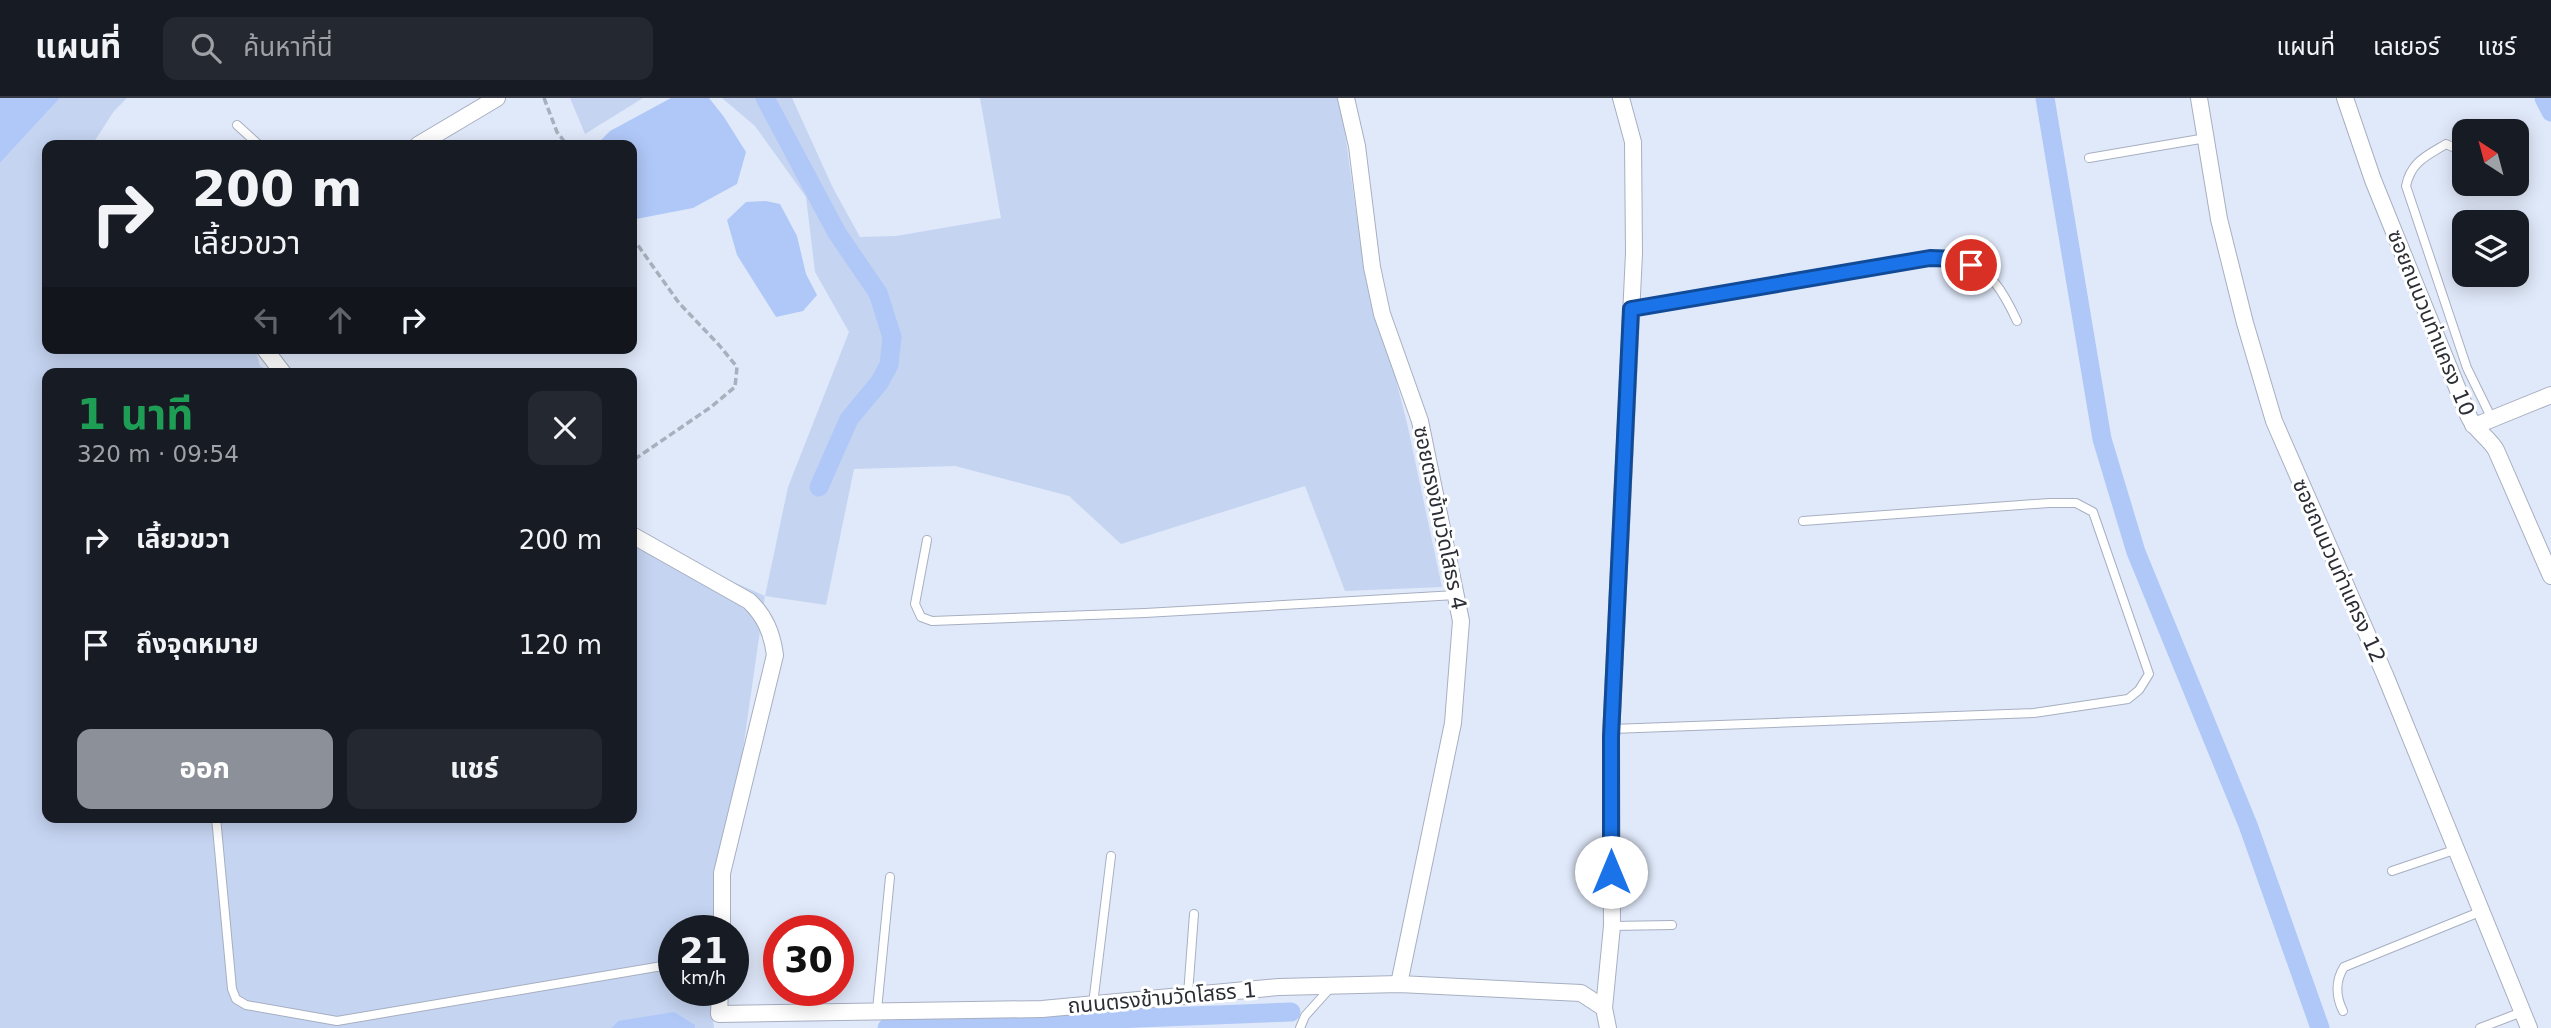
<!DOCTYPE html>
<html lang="th">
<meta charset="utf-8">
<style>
body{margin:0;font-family:"DejaVu Sans","Noto Sans Thai",sans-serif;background:#242831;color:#f1f3f6;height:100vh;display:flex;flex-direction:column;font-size:26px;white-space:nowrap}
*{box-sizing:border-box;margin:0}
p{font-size:23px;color:#9ea1a6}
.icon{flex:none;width:38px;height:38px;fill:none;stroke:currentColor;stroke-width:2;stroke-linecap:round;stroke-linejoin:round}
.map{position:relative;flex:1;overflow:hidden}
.side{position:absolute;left:42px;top:270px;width:595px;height:455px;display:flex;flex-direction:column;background:#171b24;border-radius:14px;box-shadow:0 4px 18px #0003}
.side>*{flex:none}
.guide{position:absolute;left:42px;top:42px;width:595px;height:214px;border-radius:14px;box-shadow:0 4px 18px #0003;background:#171b24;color:#f1f3f6;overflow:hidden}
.needle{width:46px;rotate:324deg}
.fabs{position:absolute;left:2452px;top:21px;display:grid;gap:14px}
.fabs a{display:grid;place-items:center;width:77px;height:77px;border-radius:14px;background:#171b24;box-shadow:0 4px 18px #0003;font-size:35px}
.speed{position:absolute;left:658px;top:817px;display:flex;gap:14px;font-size:35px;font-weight:700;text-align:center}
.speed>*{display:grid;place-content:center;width:91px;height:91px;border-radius:50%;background:#171b24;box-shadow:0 4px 18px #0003;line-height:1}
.speed small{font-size:18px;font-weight:400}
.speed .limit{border:10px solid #d22;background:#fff;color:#111}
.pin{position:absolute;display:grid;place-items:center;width:60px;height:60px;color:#fff;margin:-30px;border:4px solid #fff;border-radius:50%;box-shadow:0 2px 7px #0007}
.me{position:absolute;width:77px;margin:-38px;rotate:0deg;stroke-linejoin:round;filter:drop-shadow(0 0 5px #0008)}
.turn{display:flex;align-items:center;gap:24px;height:147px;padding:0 35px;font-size:32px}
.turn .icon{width:91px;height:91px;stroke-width:2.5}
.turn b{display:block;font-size:49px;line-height:60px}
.lanes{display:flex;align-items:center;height:66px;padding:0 35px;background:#0003;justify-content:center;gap:35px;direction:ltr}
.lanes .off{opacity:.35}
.round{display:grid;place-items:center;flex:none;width:74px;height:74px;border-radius:14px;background:#242831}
.overview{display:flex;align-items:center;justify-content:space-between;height:119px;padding:0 35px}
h1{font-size:42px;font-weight:700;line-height:52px;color:#1e9e55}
.primary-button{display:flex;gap:14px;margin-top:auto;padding:14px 35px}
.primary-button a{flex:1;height:80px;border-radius:14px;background:#8c9099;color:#fff;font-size:28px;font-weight:700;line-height:80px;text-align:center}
.primary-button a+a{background:#242831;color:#f1f3f6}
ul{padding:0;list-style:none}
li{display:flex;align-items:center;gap:21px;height:105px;padding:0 35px}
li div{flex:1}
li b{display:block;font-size:26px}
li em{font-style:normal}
header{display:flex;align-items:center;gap:42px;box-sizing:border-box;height:98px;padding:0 35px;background:#171b24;border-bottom:2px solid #363941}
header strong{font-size:33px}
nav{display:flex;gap:38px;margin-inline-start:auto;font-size:24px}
.search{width:490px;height:63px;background:#242831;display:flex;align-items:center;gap:18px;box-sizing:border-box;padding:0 24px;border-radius:14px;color:#9ea1a6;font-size:26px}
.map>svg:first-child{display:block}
.green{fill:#c5d4f1}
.water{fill:#b0c8f8}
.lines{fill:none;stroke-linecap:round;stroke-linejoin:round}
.canal{stroke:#b0c8f8;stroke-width:19}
.service-casing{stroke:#a7afc0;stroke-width:10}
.minor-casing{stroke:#a7afc0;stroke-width:18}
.path{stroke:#a8afbd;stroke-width:3.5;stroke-dasharray:7 3.5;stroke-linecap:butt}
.service{stroke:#fff;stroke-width:8}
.minor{stroke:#fff;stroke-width:16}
.route-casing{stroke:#114b97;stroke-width:18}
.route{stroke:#1a73e8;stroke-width:12}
.labels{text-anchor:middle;stroke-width:6;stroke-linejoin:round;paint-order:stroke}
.street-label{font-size:21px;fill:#2b2e35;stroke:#fff}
</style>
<header>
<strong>แผนที่</strong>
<div class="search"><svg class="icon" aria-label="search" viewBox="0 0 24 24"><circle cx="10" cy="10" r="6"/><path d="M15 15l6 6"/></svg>ค้นหาที่นี่</div>
<nav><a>แผนที่</a><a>เลเยอร์</a><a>แชร์</a></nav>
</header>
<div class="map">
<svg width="2551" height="930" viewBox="0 0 2551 930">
<rect width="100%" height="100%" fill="#e0e9fa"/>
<g class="green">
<polygon points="60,0 127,0 114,13 92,47 47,47 47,250 255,250 260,268 274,275 47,275 47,719 632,719 632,439 765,498 788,389 849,234 815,174 806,99 755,28 722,0 792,0 833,90 860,139 896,138 1001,120 980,0 1340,0 1360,142 1407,325 1442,489 1345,493 1305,388 1121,446 1069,398 955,368 854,371 826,507 765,498 717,833 674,833 674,892 709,893 714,930 695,930 695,927 618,923 611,930 0,930 0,65"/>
<polygon points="570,0 643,0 585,36"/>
</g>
<g class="water">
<polygon points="0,0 60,0 0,65"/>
<polygon points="671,0 709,0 724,19 746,54 737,86 693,110 636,121 632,114 632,47 596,47 610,33"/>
<polygon points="766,103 780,106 797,138 806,176 817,197 803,213 776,219 737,157 727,122 746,104"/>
<polygon points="674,914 695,927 695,930 611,930 618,923"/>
</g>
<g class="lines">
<g class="canal">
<polyline points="765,0 837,135 878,195 892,239 889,267 879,285 849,321 819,389"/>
<polyline points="2045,0 2102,341 2136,454 2248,727 2320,930"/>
<polyline points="2544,0 2551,14"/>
<polyline points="887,930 1291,914"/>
</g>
<g class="service-casing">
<g id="service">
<polyline points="237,27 259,47"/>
<path d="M2464 54 2446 46C2426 58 2411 64 2406 88L2467 270 2492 321"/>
<polyline points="2089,60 2206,40"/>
<path d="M1631 211 1930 160C1939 160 1950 159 1958 161 1990 169 2004 195 2017 223"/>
<polyline points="927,442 915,506 921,519 932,523 1145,515 1456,497"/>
<polyline points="1612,631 2034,615 2128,601 2139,592 2149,576 2093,414 2076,405 2049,405 1803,423"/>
<polyline points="216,719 232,891 236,901 246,907 337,923 674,866"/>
<polyline points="2392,773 2457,751"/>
<polyline points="1612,828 1672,827"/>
<polyline points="1188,896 1194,816"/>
<polyline points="1093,906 1111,758"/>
<polyline points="877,912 890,779"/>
<path d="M2343 913C2336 899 2335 883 2344 869L2482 813"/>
<polyline points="1300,930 1305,918 1332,888"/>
<polyline points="2480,930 2522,914"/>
</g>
</g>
<g class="minor-casing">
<g id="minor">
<polyline points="1346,0 1357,48 1372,169 1382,216 1420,323 1461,523 1453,625 1399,886"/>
<polyline points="2199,0 2219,121 2245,225 2274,323 2385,577 2529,930"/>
<path d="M2345 0 2373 82 2469 319C2475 332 2489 340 2496 352L2551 478"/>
<polyline points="418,47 497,0"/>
<polyline points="264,250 283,275"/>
<polyline points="2473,327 2482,325 2551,297"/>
<path d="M632 437 749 503C765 518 772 535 775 557L722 775V833"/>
<polyline points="720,892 719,916 1042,911 1279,889 1399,886 1581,895 1604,910 1608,930"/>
<polyline points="1604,910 1612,828 1611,639 1634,155 1633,44 1621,0"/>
</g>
</g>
<g class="path">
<polyline points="544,0 557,34 567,47"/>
<polyline points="632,139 679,205 719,247 737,269 735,289 711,309 632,363"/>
</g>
<use href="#service" class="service"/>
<use href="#minor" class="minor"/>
</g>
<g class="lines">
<g class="route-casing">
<polyline id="route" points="1611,774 1611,639 1631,211 1930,160 1958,161 1971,167"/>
</g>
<use href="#route" class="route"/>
</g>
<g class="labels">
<g class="street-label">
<text transform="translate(2431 225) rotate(68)" y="7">ซอยถนนวนท่าแครง 10</text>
<text transform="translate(1440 420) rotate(78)" y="7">ซอยตรงข้ามวัดโสธร 4</text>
<text transform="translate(2339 473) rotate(66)" y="7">ซอยถนนวนท่าแครง 12</text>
<text transform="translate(1162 900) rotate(-5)" y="7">ถนนตรงข้ามวัดโสธร 1</text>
</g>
</g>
</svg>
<div class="fabs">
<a><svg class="needle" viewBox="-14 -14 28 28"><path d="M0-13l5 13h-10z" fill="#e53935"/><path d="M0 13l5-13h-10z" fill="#9ea1a6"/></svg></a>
<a><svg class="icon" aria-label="layers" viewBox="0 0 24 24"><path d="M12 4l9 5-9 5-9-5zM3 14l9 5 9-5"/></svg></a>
</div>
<div class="speed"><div>21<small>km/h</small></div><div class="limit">30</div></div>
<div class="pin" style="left:1971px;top:167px;background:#d93025"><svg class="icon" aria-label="arrive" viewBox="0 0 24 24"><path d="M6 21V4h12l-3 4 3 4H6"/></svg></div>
<svg class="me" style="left:1611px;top:774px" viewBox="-20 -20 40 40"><circle r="19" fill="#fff"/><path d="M0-13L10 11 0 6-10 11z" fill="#1a73e8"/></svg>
<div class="guide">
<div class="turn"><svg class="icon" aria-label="right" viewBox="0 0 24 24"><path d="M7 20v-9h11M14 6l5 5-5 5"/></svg><div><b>200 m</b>เลี้ยวขวา</div></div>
<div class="lanes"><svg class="icon off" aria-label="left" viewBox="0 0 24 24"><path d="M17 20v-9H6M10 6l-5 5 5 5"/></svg><svg class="icon off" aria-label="ahead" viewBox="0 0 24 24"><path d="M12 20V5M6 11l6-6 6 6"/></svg><svg class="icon" aria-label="right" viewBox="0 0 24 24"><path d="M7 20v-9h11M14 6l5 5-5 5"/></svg></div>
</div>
<section class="side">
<div class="overview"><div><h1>1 นาที</h1><p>320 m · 09:54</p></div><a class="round"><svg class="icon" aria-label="close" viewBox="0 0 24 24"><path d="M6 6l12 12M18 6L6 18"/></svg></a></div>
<ul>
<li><svg class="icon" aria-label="right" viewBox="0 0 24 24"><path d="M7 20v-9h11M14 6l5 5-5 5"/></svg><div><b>เลี้ยวขวา</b></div><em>200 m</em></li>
<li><svg class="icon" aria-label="arrive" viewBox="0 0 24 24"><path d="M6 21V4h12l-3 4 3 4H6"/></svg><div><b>ถึงจุดหมาย</b></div><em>120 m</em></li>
</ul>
<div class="primary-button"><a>ออก</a><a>แชร์</a></div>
</section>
</div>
